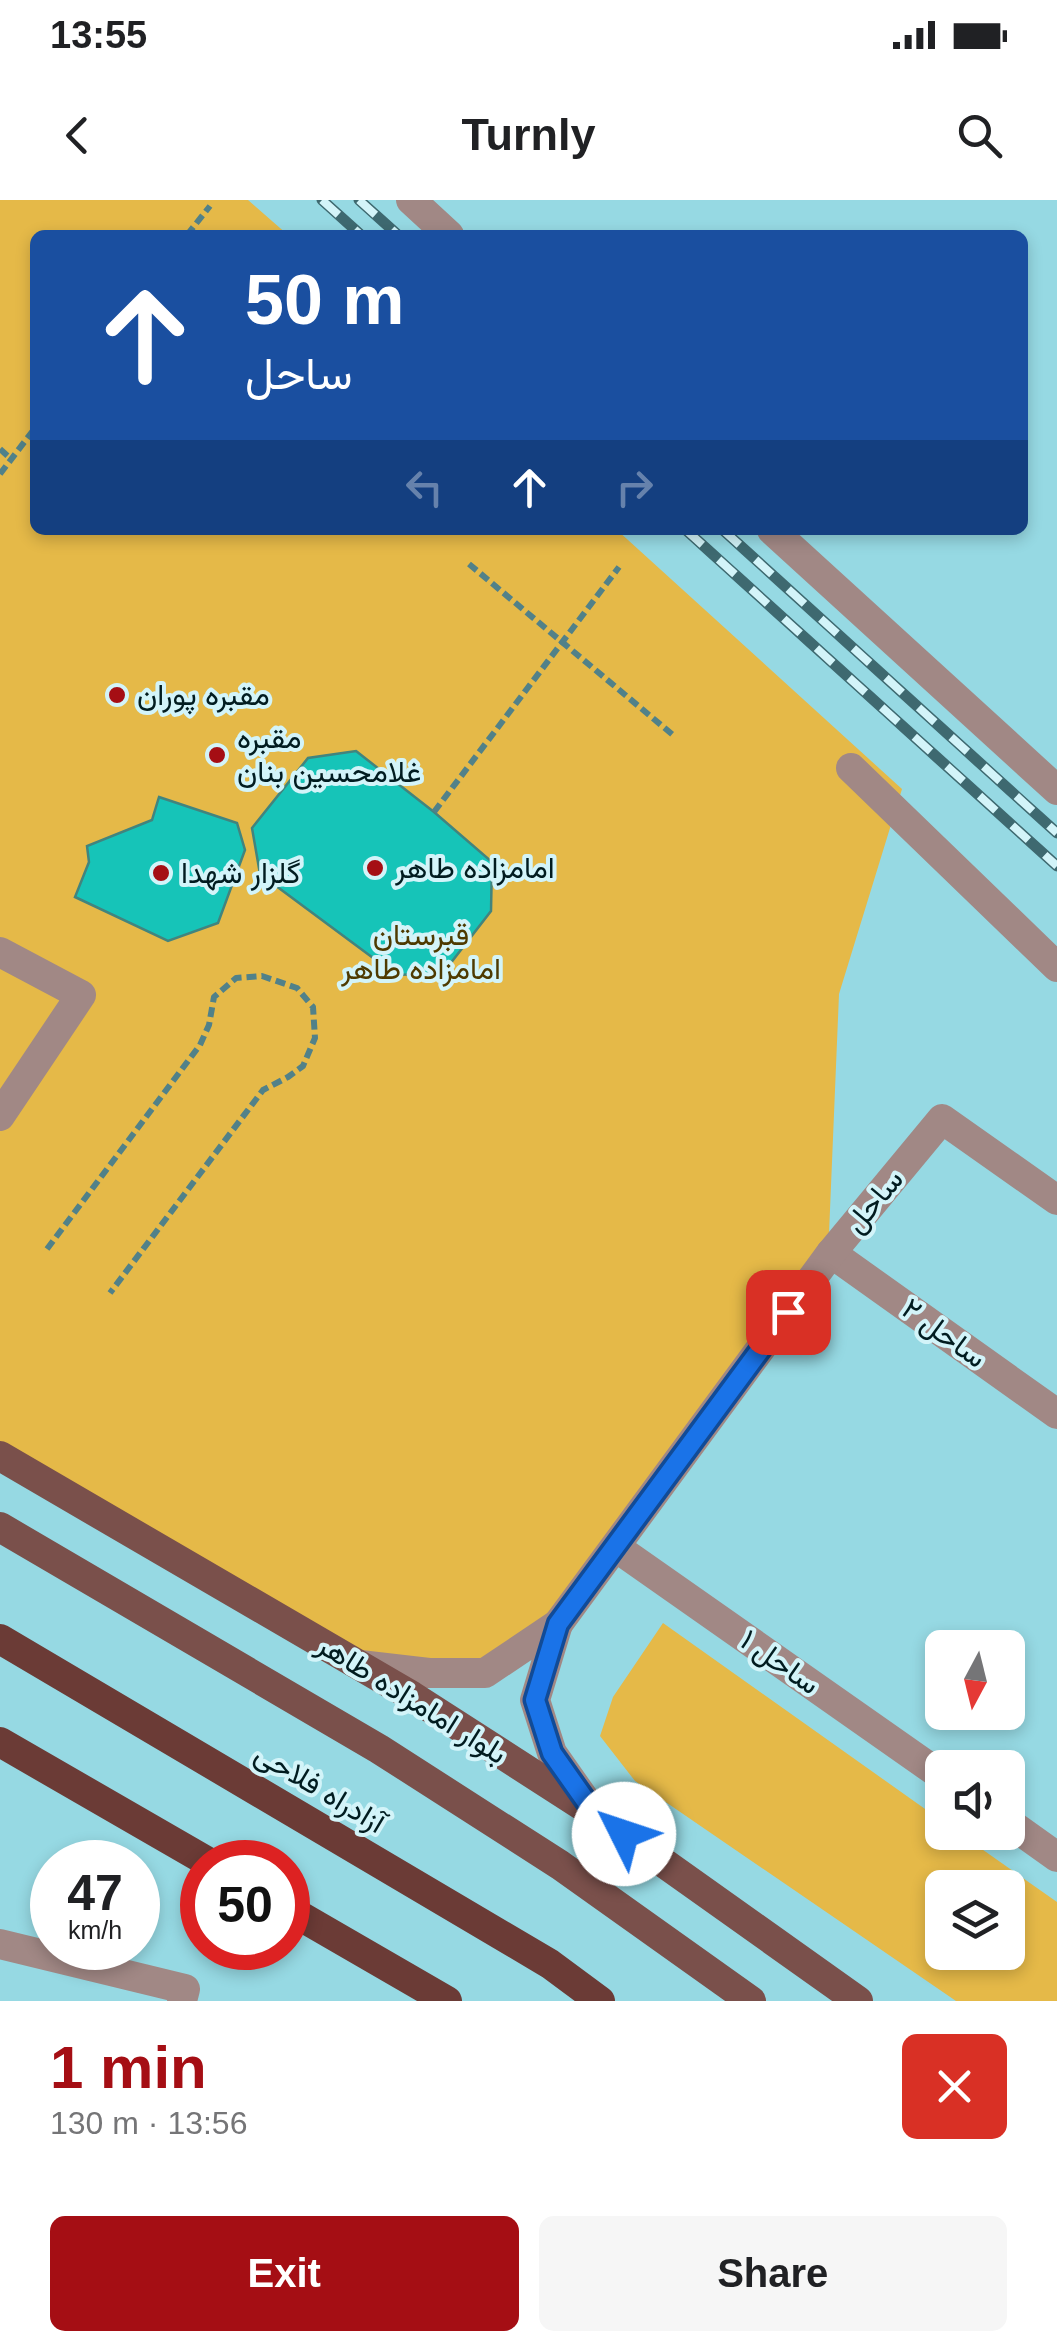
<!DOCTYPE html>
<meta charset="utf-8">
<style>
body{margin:0;font-family:Arial,Vazirmatn,sans-serif;background:#f6f6f6;color:#202124;height:100vh;display:flex;flex-direction:column;font-size:38px;white-space:nowrap}
*{box-sizing:border-box;margin:0}
p{font-size:32px;color:#757577}
.icon{flex:none;width:55px;height:55px;fill:none;stroke:currentColor;stroke-width:2;stroke-linecap:round;stroke-linejoin:round}
.map{position:relative;height:1801px;overflow:hidden}
.drawer{display:flex;flex-direction:column;background:#fff;flex:1}
.drawer>*{flex:none}
.guide{position:absolute;left:30px;top:30px;width:998px;height:305px;border-radius:15px;box-shadow:0 5px 15px #0003;background:#1a4fa0;color:#fff;overflow:hidden}
.needle{width:65px;rotate:187deg}
.tools{position:absolute;left:925px;top:1430px;display:grid;gap:20px}
.tools a{display:grid;place-items:center;width:100px;height:100px;border-radius:15px;background:#fff;box-shadow:0 5px 15px #0003;font-size:50px}
.speed{position:absolute;left:30px;top:1640px;display:flex;gap:20px;font-size:50px;font-weight:700;text-align:center}
.speed>*{display:grid;place-content:center;width:130px;height:130px;border-radius:50%;background:#fff;box-shadow:0 5px 15px #0003;line-height:1}
.speed small{font-size:25px;font-weight:400}
.speed .limit{border:15px solid #d22;background:#fff;color:#111}
.pin{position:absolute;display:grid;place-items:center;width:85px;height:85px;color:#fff;margin:-42px;border-radius:20px;box-shadow:0 5px 15px #0006}
.me{position:absolute;width:110px;margin:-55px;rotate:311deg;stroke-linejoin:round;filter:drop-shadow(0 0 8px #0008)}
.turn{display:flex;align-items:center;gap:35px;height:210px;padding:0 50px;font-size:45px}
.turn .icon{width:130px;height:130px;stroke-width:2.5}
.turn b{display:block;font-size:70px;line-height:85px}
.lanes{display:flex;align-items:center;height:95px;padding:0 50px;background:#0003;justify-content:center;gap:50px;direction:ltr}
.lanes .off{opacity:.35}
.round{display:grid;place-items:center;flex:none;width:105px;height:105px;border-radius:15px;background:#f6f6f6}
.head{display:flex;align-items:center;justify-content:space-between;height:170px;padding:0 50px}
h1{font-size:60px;font-weight:800;line-height:75px;color:#a50e14}
.primary-button{display:flex;gap:20px;margin-top:auto;padding:20px 50px}
.primary-button a{flex:1;height:115px;border-radius:15px;background:#a50e14;color:#fff;font-size:40px;font-weight:800;line-height:115px;text-align:center}
.primary-button a+a{background:#f6f6f6;color:#202124}
.status{display:flex;justify-content:space-between;align-items:center;height:70px;padding:0 50px;background:#fff;direction:ltr}
.status svg{height:28px;fill:currentColor}
header{display:flex;justify-content:space-between;align-items:center;height:130px;padding:0 50px;background:#fff;font-size:45px;font-weight:800}
.map>svg:first-child{display:block}
.green{fill:#e5b948;fill-rule:evenodd}
.building{fill:#16c4b8;stroke:#42847e;stroke-width:2.5}
.lines{fill:none;stroke-linecap:round;stroke-linejoin:round}
.path{stroke:#518189;stroke-width:6;stroke-dasharray:10 5;stroke-linecap:butt}
.minor{stroke:#a18885;stroke-width:30}
.major{stroke:#7a504b;stroke-width:30}
.highway{stroke:#6b3b36;stroke-width:30}
.rail-casing{stroke:#3e6970;stroke-width:11}
.rail{stroke:#d3f4f9;stroke-width:8;stroke-dasharray:22;stroke-linecap:butt}
.route-casing{stroke:#114b97;stroke-width:25}
.route{stroke:#1a73e8;stroke-width:18}
.poi-dot{fill:#a50e14;stroke:#d3f4f9;stroke-width:4}
.labels{text-anchor:middle;stroke-width:8;stroke-linejoin:round;paint-order:stroke}
.poi-label{font-size:30px;fill:#011c20;stroke:#d3f4f9;text-anchor:start}
.park-label{font-size:30px;fill:#4e3a00;stroke:#d3f4f9}
.street-label{font-size:30px;fill:#011c20;stroke:#d3f4f9}
</style>
<div class="status"><b>13:55</b><svg viewBox="0 0 49 12"><path d="M0 12V9h3v3zM5 12V6h3v6zM10 12V3h3v9zM15 12V0h3v12zM26 1h20v11H26zM47 4h2v5h-2z"/></svg></div>
<header><svg class="icon" aria-label="back" viewBox="0 0 24 24"><path d="M15 5l-7 7 7 7"/></svg>Turnly<svg class="icon" aria-label="search" viewBox="0 0 24 24"><circle cx="10" cy="10" r="6"/><path d="M15 15l6 6"/></svg></header>
<div class="map">
<svg width="1057" height="1801" viewBox="0 0 1057 1801">
<rect width="100%" height="100%" fill="#96d9e3"/>
<g class="green">
<polygon points="0,0 248,0 288,35 35,35 35,330 617,330 902,589 839,794 829,1034 558,1424 485,1473 360,1465 0,1256"/>
<path d="M663 1423 942 1621V1632L959 1633 1057 1702V1801H956L635 1581 600 1536 613 1497ZM942 1688H1008V1752H942Z"/>
</g>
<g class="building">
<polygon points="356,551 434,612 492,662 491,711 443,773 396,775 260,674 252,628 308,558"/>
<polygon points="159,597 237,623 245,650 218,723 168,741 75,697 89,662 87,646 152,620"/>
</g>
<g class="lines">
<g class="path">
<polyline points="187,35 210,6"/>
<polyline points="0,249 11,259"/>
<polyline points="0,274 35,228"/>
<polyline points="469,364 673,535"/>
<polyline points="434,612 619,367"/>
<polyline points="47,1049 200,845 209,825 214,797 236,778 262,776 297,788 313,807 315,838 303,866 288,877 263,890 110,1093"/>
</g>
<g class="minor">
<polyline points="411,0 449,35"/>
<polyline points="772,330 1057,590"/>
<polyline points="851,568 1057,767"/>
<polyline points="0,752 81,795 0,916"/>
<polyline points="831,1053 1057,1214"/>
<polyline points="617,1348 942,1576"/>
<polyline points="558,1424 831,1053 942,919 1057,1000"/>
<polyline points="360,1465 429,1473 485,1473 558,1424 535,1500 552,1553 595,1614"/>
<polyline points="1008,1622 1057,1657"/>
<polyline points="0,1744 185,1789 182,1801"/>
</g>
<g class="major">
<polyline points="0,1256 412,1496 595,1614 858,1801"/>
<polyline points="0,1327 379,1549 560,1665 751,1801"/>
</g>
<g class="highway">
<polyline points="0,1439 550,1764 600,1801"/>
<polyline points="0,1542 208,1662"/>
<polyline points="288,1709 447,1801"/>
</g>
<g class="rail-casing">
<g id="rail">
<polyline points="322,0 361,35"/>
<polyline points="359,0 398,35"/>
<polyline points="686,330 1057,666"/>
<polyline points="723,330 1057,633"/>
</g>
</g>
<use href="#rail" class="rail"/>
</g>
<g class="lines">
<g class="route-casing">
<polyline id="route" points="624,1634 595,1614 552,1553 535,1500 558,1424 788,1112"/>
</g>
<use href="#route" class="route"/>
</g>
<g class="poi-dot">
<circle cx="117" cy="495" r="10"/>
<circle cx="217" cy="555" r="10"/>
<circle cx="375" cy="668" r="10"/>
<circle cx="161" cy="673" r="10"/>
</g>
<g class="labels">
<g class="poi-label">
<text x="137" y="505">مقبره پوران</text>
<text x="237" y="548">مقبره<tspan x="237" dy="34">غلامحسین بنان</tspan></text>
<text x="395" y="678">امامزاده طاهر</text>
<text x="181" y="683">گلزار شهدا</text>
</g>
<g class="park-label">
<text x="421" y="745">قبرستان<tspan x="421" dy="34">امامزاده طاهر</tspan></text>
</g>
<g class="street-label">
<text transform="translate(874 1001) rotate(-50)" y="10">ساحل</text>
<text transform="translate(944 1133) rotate(36)" y="10">ساحل ۲</text>
<text transform="translate(780 1462) rotate(35)" y="10">ساحل ۱</text>
<text transform="translate(412 1499) rotate(32)" y="10">بلوار امامزاده طاهر</text>
<text transform="translate(320 1588) rotate(31)" y="10">آزادراه فلاحی</text>
</g>
</g>
</svg>
<div class="tools">
<a><svg class="needle" viewBox="-14 -14 28 28"><path d="M0-13l5 13h-10z" fill="#e53935"/><path d="M0 13l5-13h-10z" fill="#757577"/></svg></a>
<a><svg class="icon" aria-label="sound" viewBox="0 0 24 24"><path d="M4 9h4l5-4v14l-5-4H4zM17 9q2 3 0 6"/></svg></a>
<a><svg class="icon" aria-label="layers" viewBox="0 0 24 24"><path d="M12 4l9 5-9 5-9-5zM3 14l9 5 9-5"/></svg></a>
</div>
<div class="speed"><div>47<small>km/h</small></div><div class="limit">50</div></div>
<div class="pin" style="left:788px;top:1112px;background:#d93025"><svg class="icon" aria-label="arrive" viewBox="0 0 24 24"><path d="M6 21V4h12l-3 4 3 4H6"/></svg></div>
<svg class="me" style="left:624px;top:1634px" viewBox="-20 -20 40 40"><circle r="19" fill="#fff"/><path d="M0-13L10 11 0 6-10 11z" fill="#1a73e8"/></svg>
<div class="guide">
<div class="turn"><svg class="icon" aria-label="ahead" viewBox="0 0 24 24"><path d="M12 20V5M6 11l6-6 6 6"/></svg><div><b>50 m</b>ساحل</div></div>
<div class="lanes"><svg class="icon off" aria-label="left" viewBox="0 0 24 24"><path d="M17 20v-9H6M10 6l-5 5 5 5"/></svg><svg class="icon" aria-label="ahead" viewBox="0 0 24 24"><path d="M12 20V5M6 11l6-6 6 6"/></svg><svg class="icon off" aria-label="right" viewBox="0 0 24 24"><path d="M7 20v-9h11M14 6l5 5-5 5"/></svg></div>
</div>
</div>
<section class="drawer">
<div class="head"><div><h1>1 min</h1><p>130 m · 13:56</p></div><a class="round" style="background:#d93025;color:#fff"><svg class="icon" aria-label="close" viewBox="0 0 24 24"><path d="M6 6l12 12M18 6L6 18"/></svg></a></div>
<div class="primary-button"><a>Exit</a><a>Share</a></div>
</section>
